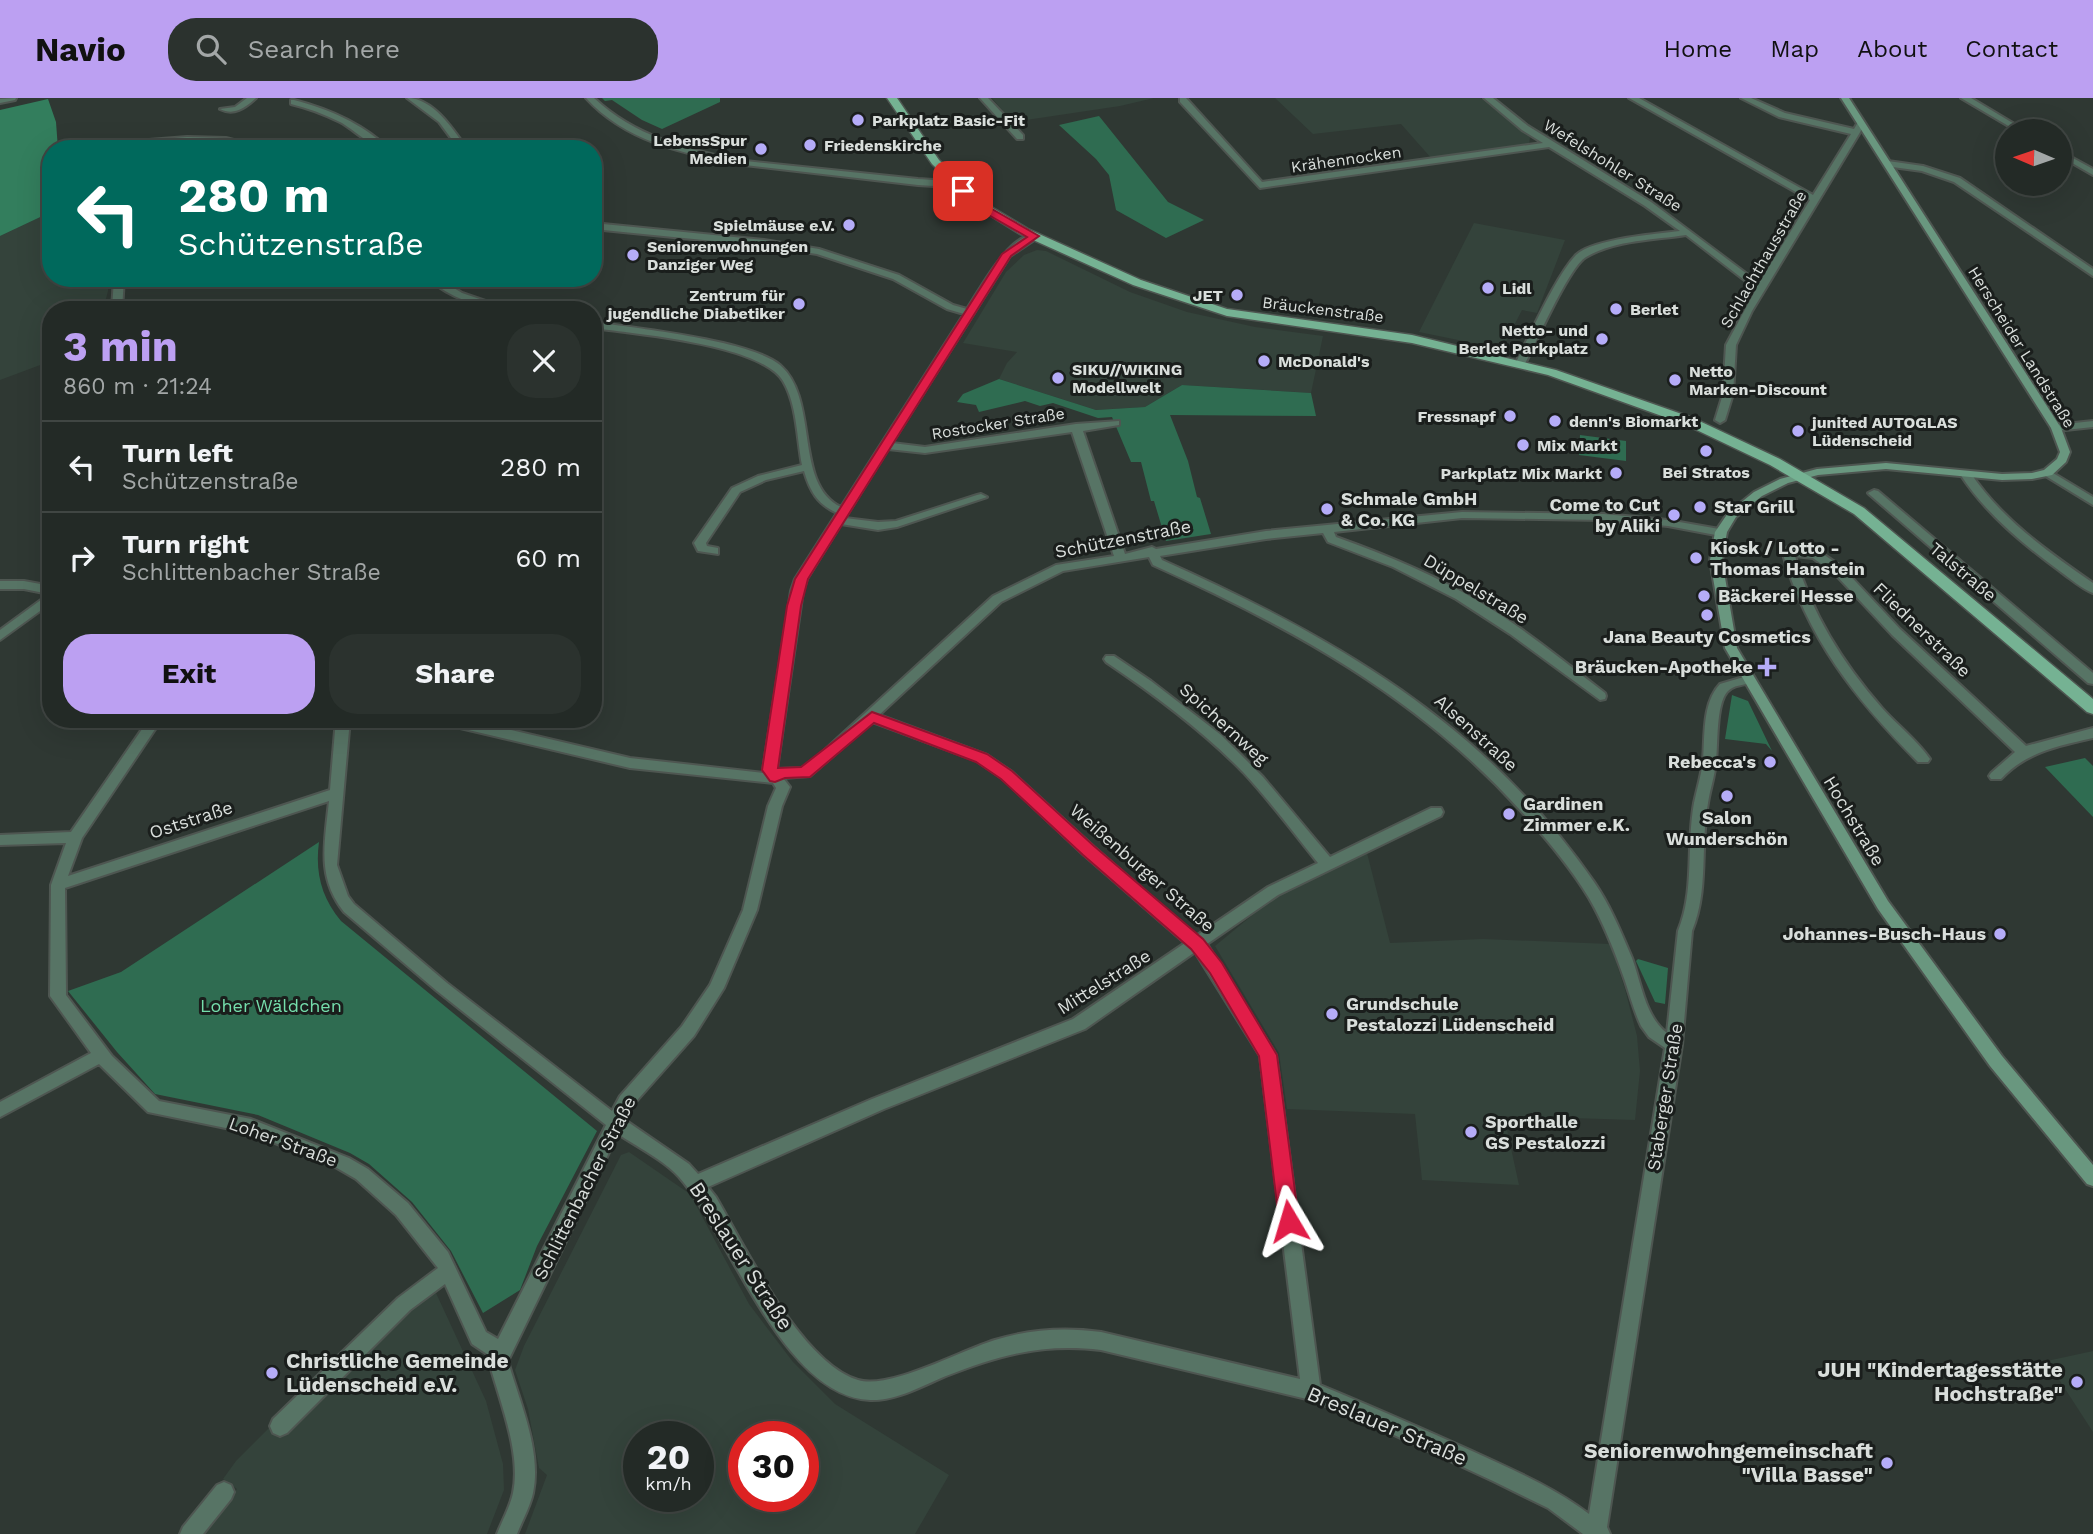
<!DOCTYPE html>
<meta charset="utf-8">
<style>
body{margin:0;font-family:"Work Sans",sans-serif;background:#2b322e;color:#f1f3f6;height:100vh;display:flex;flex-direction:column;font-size:26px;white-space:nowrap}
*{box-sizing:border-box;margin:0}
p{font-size:23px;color:#a3a7a7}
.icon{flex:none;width:38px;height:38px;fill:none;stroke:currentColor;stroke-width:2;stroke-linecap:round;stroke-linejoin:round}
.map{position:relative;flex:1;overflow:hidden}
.panel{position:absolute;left:42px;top:203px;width:560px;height:427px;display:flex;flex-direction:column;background:#232a26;border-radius:28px;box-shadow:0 7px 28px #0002,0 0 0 2px #404643}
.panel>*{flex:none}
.guide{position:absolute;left:42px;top:42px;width:560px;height:147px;border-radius:28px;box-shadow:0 7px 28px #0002,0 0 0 2px #404643;background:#00695c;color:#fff;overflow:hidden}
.needle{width:46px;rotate:272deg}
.controls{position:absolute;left:1995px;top:21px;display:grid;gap:14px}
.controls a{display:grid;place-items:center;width:77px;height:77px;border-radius:50%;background:#232a26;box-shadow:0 7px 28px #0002,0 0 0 2px #404643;font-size:35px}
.speed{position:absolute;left:623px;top:1323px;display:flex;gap:14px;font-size:35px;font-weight:700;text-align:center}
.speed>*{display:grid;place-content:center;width:91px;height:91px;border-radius:50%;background:#232a26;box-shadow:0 7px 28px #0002,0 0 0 2px #404643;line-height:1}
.speed small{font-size:18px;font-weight:400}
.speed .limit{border:10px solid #d22;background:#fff;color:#111}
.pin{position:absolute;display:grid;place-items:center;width:60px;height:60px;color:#fff;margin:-30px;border-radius:14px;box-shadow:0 4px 10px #0006}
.me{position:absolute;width:77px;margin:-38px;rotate:353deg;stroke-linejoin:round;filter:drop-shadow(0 0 5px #0008)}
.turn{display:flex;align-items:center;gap:24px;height:147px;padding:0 21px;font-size:32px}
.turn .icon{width:91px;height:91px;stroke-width:2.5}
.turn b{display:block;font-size:49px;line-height:60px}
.round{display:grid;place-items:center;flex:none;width:74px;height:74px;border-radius:28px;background:#2b322e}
.overview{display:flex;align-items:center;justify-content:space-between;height:119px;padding:0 21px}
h1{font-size:42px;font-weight:700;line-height:52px;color:#bca0f2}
.button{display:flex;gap:14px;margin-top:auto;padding:14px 21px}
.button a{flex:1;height:80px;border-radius:28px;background:#bca0f2;color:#111;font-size:28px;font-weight:700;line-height:80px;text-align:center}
.button a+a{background:#2b322e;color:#f1f3f6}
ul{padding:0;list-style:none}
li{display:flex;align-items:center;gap:21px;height:91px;padding:0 21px;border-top:2px solid #404643}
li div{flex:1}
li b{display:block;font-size:26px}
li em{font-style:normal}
header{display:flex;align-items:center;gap:42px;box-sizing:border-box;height:98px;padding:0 35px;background:#bca0f2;color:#111}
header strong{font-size:33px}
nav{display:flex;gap:38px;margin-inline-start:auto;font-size:24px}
.search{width:490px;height:63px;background:#2b322e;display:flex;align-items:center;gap:18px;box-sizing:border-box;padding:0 24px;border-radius:28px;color:#a3a7a7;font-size:26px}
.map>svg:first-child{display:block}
.built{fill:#34433b;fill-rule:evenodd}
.green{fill:#2f6c51}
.forest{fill:#337e5d}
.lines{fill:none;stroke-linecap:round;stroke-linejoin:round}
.street-casing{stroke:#4e5651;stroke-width:4}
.secondary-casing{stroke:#4e5651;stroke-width:4}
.primary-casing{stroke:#4e5651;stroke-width:3}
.street{fill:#577465;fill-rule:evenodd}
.secondary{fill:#69977f;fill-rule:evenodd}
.primary{fill:#75b293;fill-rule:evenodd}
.route{fill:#e11d48;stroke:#92132f;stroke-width:2}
.poi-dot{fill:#b5acf8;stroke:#1a1e1c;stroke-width:2.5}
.labels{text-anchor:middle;stroke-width:6;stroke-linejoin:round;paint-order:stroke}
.far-poi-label{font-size:16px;font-weight:bold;fill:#d9dedb;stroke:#1a1e1c;text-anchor:start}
.far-street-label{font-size:16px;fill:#d9dedb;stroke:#1a1e1c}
.poi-label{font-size:18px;font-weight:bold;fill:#d9dedb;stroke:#1a1e1c;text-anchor:start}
.street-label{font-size:18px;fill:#d9dedb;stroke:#1a1e1c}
.park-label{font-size:18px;fill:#75deac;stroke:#1a1e1c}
.near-street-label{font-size:21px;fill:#d9dedb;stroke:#1a1e1c}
.near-poi-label{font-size:21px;font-weight:bold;fill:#d9dedb;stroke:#1a1e1c;text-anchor:end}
</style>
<header>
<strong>Navio</strong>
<div class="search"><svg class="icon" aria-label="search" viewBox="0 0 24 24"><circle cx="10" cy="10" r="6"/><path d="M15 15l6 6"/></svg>Search here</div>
<nav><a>Home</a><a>Map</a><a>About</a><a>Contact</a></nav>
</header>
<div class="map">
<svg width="2093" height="1436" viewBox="0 0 2093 1436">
<rect width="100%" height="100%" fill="#2f3833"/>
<g class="built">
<polygon points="992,0 1154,0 1120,8 1012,24"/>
<polygon points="1275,0 1481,0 1530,39 1529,46 1432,61 1401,26 1313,36"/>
<polygon points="51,114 51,180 108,180 108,193 103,212 51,212 51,263 0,282 0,138"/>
<polygon points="1474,125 1565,142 1537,215 1522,212 1502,251 1419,234"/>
<polygon points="1037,152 1046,153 1130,194 1187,214 1255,229 1323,238 1311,295 1182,287 1145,309 1096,312 999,281 1007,265 1017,254 963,245 1006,174 1024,157"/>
<polygon points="1367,755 1390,845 1483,841 1610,846 1625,891 1637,938 1640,973 1635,1022 1504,1018 1519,1087 1422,1082 1415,1016 1287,1011 1279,955 1215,848 1274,799"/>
<path d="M629 1054 690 1096 749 1206 793 1264 835 1306 949 1377 915 1436H525L547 1377 539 1370 528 1311 515 1272 524 1248 621 1057ZM639 1339H698V1398H639ZM744 1339H803V1398H744Z"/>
<polygon points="436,1195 486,1303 503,1366 504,1392 487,1436 202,1436 237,1391 223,1381 236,1363 270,1329 281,1339 410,1211"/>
<polygon points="2093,1253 2093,1334 2047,1263"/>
</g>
<g class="green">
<polygon points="602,0 720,0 720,4 662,31 642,22 612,2 605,3"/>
<polygon points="1099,18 1168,104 1204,122 1166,140 1116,112 1109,77 1096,61 1059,27"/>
<polygon points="999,281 1096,312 1145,309 1182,287 1311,295 1316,318 1170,317 1188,363 1197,399 1200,400 1211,436 1166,443 1154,403 1151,403 1141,364 1131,364 1112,319 1098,320 1053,305 1040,308 1025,303 979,314 976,307 957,304 963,296"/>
<polygon points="1580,337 1626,343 1626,363 1579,357"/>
<polygon points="1732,597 1748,603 1772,653 1766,646 1725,641"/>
<polygon points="2085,660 2093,668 2093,719 2045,669"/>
<path d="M319 744C315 774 321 799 341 823L597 1033 537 1148 520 1192 483 1215 451 1153 412 1104 369 1066 350 1055 258 1017 155 996 117 954 68 893 121 874Z"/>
<polygon points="1638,861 1668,870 1665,906 1655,904 1636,863"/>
</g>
<polygon class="forest" points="48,1 56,24 58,51 51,51 51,114 0,138 0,12"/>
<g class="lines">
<g class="street-casing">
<g id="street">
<polygon points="16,0 15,2 0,5 0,1"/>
<path d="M247 0H256C245 10 234 18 220 11L235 9Z"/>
<path d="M407 0C433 0 453 31 467 51H459L439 24Z"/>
<path d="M586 0H594C634 38 684 50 736 62L918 81 934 82 950 79 954 82 934 88 918 87 736 66C682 55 625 43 586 0Z"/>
<polygon points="980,0 988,0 1023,37 1023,41 1017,41"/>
<path d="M1180 0H1186L1262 84 1543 45 1522 32 1484 0H1493L1528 28 1651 104 1759 185 1810 102 1629 0H1639L1813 97 1851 36 1779 19 1741 0H1751L1785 15 1854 31 1858 24 1865 26 1752 213 1736 247 1733 296 1725 322 1720 325 1715 322 1723 296 1726 247 1756 191 1686 137C1654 142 1615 142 1586 159 1569 169 1536 245 1525 266L1520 269 1515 266C1530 238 1555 179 1576 157 1592 141 1656 136 1680 133L1645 108 1549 49 1260 90 1180 4Z"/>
<polygon points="1961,0 1971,0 2026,33 2017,33"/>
<path d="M294 2C329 11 363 26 389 51 372 51 355 32 340 24 324 16 308 10 291 6V2Z"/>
<path d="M187 39 226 40 268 51C241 51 215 43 187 44 160 44 133 51 106 51L149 42Z"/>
<polygon points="2060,53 2093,71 2093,77 2060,58"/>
<polygon points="1888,63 1923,68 1960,80 2093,171 2093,178 1954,84 1922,73 1885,68 1885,64"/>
<path d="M593 125 764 142 819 151 899 177 953 207 967 211C981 190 1009 135 1037 136V140L1010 158 892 345 925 349 1076 326 1119 323V327L1083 333 1125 456 1152 449 1156 451 1266 433 1462 414 1604 416 1668 422 1725 432 1727 434 1721 438 1668 428 1604 422 1462 420 1334 434 1336 439C1387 457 1437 478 1483 506 1526 532 1565 564 1605 595L1606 598 1605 601 1600 602 1510 536 1456 501 1393 469 1328 444 1323 435 1266 441 1160 458 1162 462C1333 538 1485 626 1594 784 1610 807 1621 834 1632 860 1641 884 1645 919 1667 935L1678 833C1695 792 1686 748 1694 705 1697 691 1701 678 1703 663 1705 638 1702 605 1720 586L1747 578 1753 582 1752 585C1743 587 1733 587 1727 594 1716 607 1718 646 1716 663 1715 678 1710 691 1708 705 1700 748 1709 792 1692 833L1682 947 1607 1429 1610 1436H1583L1548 1410 1493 1383 1379 1330 1311 1302 1101 1252C1043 1245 999 1257 946 1278 922 1288 896 1303 870 1302 782 1298 730 1137 679 1079 665 1063 636 1048 618 1036L508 1263C519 1303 542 1352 533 1395 530 1409 522 1423 517 1436H497C502 1423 510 1409 513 1395 522 1353 497 1297 487 1256L472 1246 445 1186 410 1212 287 1335 280 1338 273 1335 270 1328 273 1321 398 1200 438 1170 396 1117 356 1081 337 1070 250 1035 148 1014 99 966 0 1019V1004L91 955 50 898 51 787 66 745 0 747V737L71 734 149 621H162L82 740 68 778 330 692 336 621H350L337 767 348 798 354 806 447 885 612 1013 620 998 682 928 710 887 743 812 768 708 776 690 773 685 630 670 443 626 437 621H464L630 660 765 675 763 672 791 493 795 481 837 415C817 406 810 393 804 373L766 382 740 394 706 445 707 448 718 450V456L698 453 694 445 732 390 758 378 802 367C797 341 797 306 783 283 760 246 636 236 593 230V224C635 230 750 242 780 267 820 302 793 386 841 409L964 216 947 211 893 181 817 156 764 148 593 131ZM1072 334 1114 458 1056 467 993 498 816 660 802 670 777 671 803 493 807 481 841 426 878 432 897 429 987 399 981 396 977 397 896 423 878 424 845 420 888 351 925 355ZM1149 459 1153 467C1291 529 1417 598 1520 712 1545 739 1570 769 1589 800 1604 826 1615 854 1625 883 1630 898 1634 913 1641 928L1649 939 1665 950 1589 1416C1553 1389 1513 1372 1472 1353 1421 1330 1371 1308 1320 1287L1276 957 1207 846 1278 797 1441 718 1443 714 1441 710H1431L1330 759 1263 679 1221 637 1151 583 1114 558H1106L1104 561 1106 564C1155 597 1202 632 1243 674 1270 703 1293 734 1318 765L1268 789 1196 838 1094 749 1012 674 987 657 879 617 1001 504 1063 473ZM872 624 977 663 1002 680 1084 757 1185 845 1073 921 872 1001 698 1076 689 1066 625 1022 632 1008 694 938 724 890 757 812 782 708 790 689 783 680 810 678ZM329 703C325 744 316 779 344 814L437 893 606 1027 498 1241 486 1234 448 1154 408 1105 368 1071 349 1060 251 1021 159 1003 112 958 66 897 65 790ZM1195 854 1260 958 1300 1281 1101 1234C1064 1229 1031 1231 995 1242 962 1252 889 1292 858 1282 801 1265 745 1149 716 1099L708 1089 884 1011 1085 931Z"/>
<polygon points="114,180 124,180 122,212 112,212"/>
<path d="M427 180H438L462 195 512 212C482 212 449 199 427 180Z"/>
<polygon points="2093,323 2093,329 2056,333 2051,330 2056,327"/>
<polygon points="2048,372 2093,399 2093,407 2044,377 2042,375"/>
<path d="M1966 373 1970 374C2001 421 2047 453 2093 485V495C2082 491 2071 481 2061 474 2023 446 1986 416 1960 376Z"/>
<polygon points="1874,392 1878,393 2093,575 2093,586 2088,585 1870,397 1868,395"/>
<path d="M1788 449 1820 454 1842 469 1900 531 2026 648 2093 630V640C2058 648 2026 654 2001 681H1991L1989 678 1991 675 2015 654 1892 537 1834 475 1813 460 1795 458C1812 516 1842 564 1882 610 1897 627 1917 642 1930 661L1928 664H1918C1855 601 1807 540 1782 453Z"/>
<polygon points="0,483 24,483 51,488 51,505 0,542 0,532 49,496 24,491 0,491"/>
<polygon points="224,1384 231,1387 234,1394 231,1401 203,1436 180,1436 183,1429 217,1387"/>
</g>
</g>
<g class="secondary-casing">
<polygon id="secondary" points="1841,0 1849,0 2061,330 2070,354 2066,364 2052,377 2032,381 2002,382 1886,371 1818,377 1788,385 1762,398 1736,419 1727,434 1722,462 1737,550 1888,803 2002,958 2093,1067 2093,1088 2087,1086 1990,968 1878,811 1725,550 1710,462 1715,434 1728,415 1754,394 1780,381 1817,371 1886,365 2002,376 2032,375 2044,372 2057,361 2060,354 2051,330"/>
</g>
<g class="primary-casing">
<polygon id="primary" points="887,0 897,0 939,62 983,104 1028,131 1141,182 1227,211 1412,237 1556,272 1693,320 1780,361 1864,410 2093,601 2093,616 2087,614 1854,416 1770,367 1684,326 1548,277 1412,245 1227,218 1133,187 1020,136 975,108 932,66"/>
</g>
<use href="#street" class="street"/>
<use href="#secondary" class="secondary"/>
<use href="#primary" class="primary"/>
</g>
<polygon class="route" points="959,91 966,91 985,107 1039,138 1011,158 808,481 801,508 778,670 801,669 872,614 987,656 1012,673 1094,748 1203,841 1222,865 1277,957 1299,1123 1296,1130 1289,1132 1282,1130 1279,1123 1259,958 1210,875 1191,851 1083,757 1001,681 976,664 874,625 810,679 785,680 775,684 770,683 762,672 787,508 795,481 1002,156 1027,139 978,111 959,95"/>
<g class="poi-dot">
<circle cx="858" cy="22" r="7"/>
<circle cx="810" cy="47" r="7"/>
<circle cx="761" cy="51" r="7"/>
<circle cx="849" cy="127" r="7"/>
<circle cx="633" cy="157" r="7"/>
<circle cx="1488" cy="190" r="7"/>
<circle cx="1237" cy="197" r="7"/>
<circle cx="799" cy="206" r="7"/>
<circle cx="1616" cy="211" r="7"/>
<circle cx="1602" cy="241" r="7"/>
<circle cx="1264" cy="263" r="7"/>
<circle cx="1058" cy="280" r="7"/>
<circle cx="1675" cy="282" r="7"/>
<circle cx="1510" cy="318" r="7"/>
<circle cx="1555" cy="323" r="7"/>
<circle cx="1798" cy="333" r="7"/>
<circle cx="1523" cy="347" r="7"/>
<circle cx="1706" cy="353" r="7"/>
<circle cx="1616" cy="375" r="7"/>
<circle cx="1700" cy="409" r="7"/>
<circle cx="1327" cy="411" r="7"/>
<circle cx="1674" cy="417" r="7"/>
<circle cx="1696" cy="460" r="7"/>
<circle cx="1704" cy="498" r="7"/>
<circle cx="1707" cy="517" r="7"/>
<path d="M1763.5 558.5h7v7h7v7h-7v7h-7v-7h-7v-7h7z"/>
<circle cx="1770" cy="664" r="7"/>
<circle cx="1727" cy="698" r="7"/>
<circle cx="1509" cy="716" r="7"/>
<circle cx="2000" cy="836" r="7"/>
<circle cx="1332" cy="916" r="7"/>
<circle cx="1471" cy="1034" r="7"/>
<circle cx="272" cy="1275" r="7"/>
<circle cx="2077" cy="1284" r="7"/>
<circle cx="1887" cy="1365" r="7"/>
</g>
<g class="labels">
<g class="far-poi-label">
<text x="872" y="28">Parkplatz Basic-Fit</text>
<text x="747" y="48" text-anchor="end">LebensSpur<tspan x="747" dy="18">Medien</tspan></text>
<text x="824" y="53">Friedenskirche</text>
<text x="835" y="133" text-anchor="end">Spielmäuse e.V.</text>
<text x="647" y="154">Seniorenwohnungen<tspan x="647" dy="18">Danziger Weg</tspan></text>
<text x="1502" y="196">Lidl</text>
<text x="785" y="203" text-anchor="end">Zentrum für<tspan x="785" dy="18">jugendliche Diabetiker</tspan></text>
<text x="1223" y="203" text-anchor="end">JET</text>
<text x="1630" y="217">Berlet</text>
<text x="1588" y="238" text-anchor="end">Netto- und<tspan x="1588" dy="18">Berlet Parkplatz</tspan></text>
<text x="1278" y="269">McDonald's</text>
<text x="1072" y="277">SIKU//WIKING<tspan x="1072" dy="18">Modellwelt</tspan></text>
<text x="1689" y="279">Netto<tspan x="1689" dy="18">Marken-Discount</tspan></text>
<text x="1496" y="324" text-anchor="end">Fressnapf</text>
<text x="1569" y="329">denn's Biomarkt</text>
<text x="1812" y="330">junited AUTOGLAS<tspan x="1812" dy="18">Lüdenscheid</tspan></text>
<text x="1537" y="353">Mix Markt</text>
<text x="1706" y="380" text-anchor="middle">Bei Stratos</text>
<text x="1602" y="381" text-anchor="end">Parkplatz Mix Markt</text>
</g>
<g class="far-street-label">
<text transform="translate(1346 61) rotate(-8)" y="6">Krähennocken</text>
<text transform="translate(1613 67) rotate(32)" y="6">Wefelshohler Straße</text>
<text transform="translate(1763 161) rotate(-60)" y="6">Schlachthausstraße</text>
<text transform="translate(1323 211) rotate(7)" y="6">Bräuckenstraße</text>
<text transform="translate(2022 249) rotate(58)" y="6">Herscheider Landstraße</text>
<text transform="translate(998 325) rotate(-9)" y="6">Rostocker Straße</text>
</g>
<g class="poi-label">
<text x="1341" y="407">Schmale GmbH<tspan x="1341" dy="21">&amp; Co. KG</tspan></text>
<text x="1660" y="413" text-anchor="end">Come to Cut<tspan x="1660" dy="21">by Aliki</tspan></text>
<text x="1714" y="415">Star Grill</text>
<text x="1710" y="456">Kiosk / Lotto -<tspan x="1710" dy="21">Thomas Hanstein</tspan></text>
<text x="1718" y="504">Bäckerei Hesse</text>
<text x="1707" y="545" text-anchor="middle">Jana Beauty Cosmetics</text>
<text x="1753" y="575" text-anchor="end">Bräucken-Apotheke</text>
<text x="1756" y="670" text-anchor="end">Rebecca's</text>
<text x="1523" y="712">Gardinen<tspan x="1523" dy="21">Zimmer e.K.</tspan></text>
<text x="1727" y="726" text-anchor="middle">Salon<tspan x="1727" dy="21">Wunderschön</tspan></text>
<text x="1986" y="842" text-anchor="end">Johannes-Busch-Haus</text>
<text x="1346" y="912">Grundschule<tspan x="1346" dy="21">Pestalozzi Lüdenscheid</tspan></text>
<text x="1485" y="1030">Sporthalle<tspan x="1485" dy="21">GS Pestalozzi</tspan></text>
</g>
<g class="street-label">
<text transform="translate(1123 441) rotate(-11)" y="6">Schützenstraße</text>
<text transform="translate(1963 474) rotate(40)" y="6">Talstraße</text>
<text transform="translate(1476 491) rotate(31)" y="6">Düppelstraße</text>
<text transform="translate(1922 532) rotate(44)" y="6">Fliednerstraße</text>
<text transform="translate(1224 626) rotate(42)" y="6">Spichernweg</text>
<text transform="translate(1476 635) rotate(42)" y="6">Alsenstraße</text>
<text transform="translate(191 722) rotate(-18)" y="6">Oststraße</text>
<text transform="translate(1854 723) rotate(59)" y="6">Hochstraße</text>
<text transform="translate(1142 770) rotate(41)" y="6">Weißenburger Straße</text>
<text transform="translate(1104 884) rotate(-32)" y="6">Mittelstraße</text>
<text transform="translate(1665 999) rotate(-81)" y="6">Staberger Straße</text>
<text transform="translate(283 1044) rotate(20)" y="6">Loher Straße</text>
<text transform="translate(585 1090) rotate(-63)" y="6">Schlittenbacher Straße</text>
</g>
<g class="park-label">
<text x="271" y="914">Loher Wäldchen</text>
</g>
<g class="near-street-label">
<text transform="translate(741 1158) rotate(57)" y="7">Breslauer Straße</text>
<text transform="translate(1387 1328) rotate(23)" y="7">Breslauer Straße</text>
</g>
<g class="near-poi-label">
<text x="286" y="1270" text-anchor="start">Christliche Gemeinde<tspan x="286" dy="24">Lüdenscheid e.V.</tspan></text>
<text x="2063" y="1279">JUH "Kindertagesstätte<tspan x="2063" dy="24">Hochstraße"</tspan></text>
<text x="1873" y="1360">Seniorenwohngemeinschaft<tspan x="1873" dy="24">"Villa Basse"</tspan></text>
</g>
</g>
</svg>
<div class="controls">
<a><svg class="needle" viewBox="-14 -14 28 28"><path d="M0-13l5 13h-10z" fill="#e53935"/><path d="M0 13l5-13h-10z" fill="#a3a7a7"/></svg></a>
</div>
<div class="speed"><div>20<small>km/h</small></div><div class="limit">30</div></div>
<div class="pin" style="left:963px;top:93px;background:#d93025"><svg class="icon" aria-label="arrive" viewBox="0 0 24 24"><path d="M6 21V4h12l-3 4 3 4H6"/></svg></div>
<svg class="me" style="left:1289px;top:1123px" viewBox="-20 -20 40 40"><path d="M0-17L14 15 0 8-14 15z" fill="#e11d48" stroke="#fff" stroke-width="4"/></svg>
<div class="guide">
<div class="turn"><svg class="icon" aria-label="left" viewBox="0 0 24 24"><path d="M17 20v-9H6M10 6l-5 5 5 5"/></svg><div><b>280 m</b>Schützenstraße</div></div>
</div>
<section class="panel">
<div class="overview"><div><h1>3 min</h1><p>860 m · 21:24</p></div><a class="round"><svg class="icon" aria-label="close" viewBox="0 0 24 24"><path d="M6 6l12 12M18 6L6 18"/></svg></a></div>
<ul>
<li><svg class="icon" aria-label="left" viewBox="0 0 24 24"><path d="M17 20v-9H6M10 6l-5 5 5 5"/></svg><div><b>Turn left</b><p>Schützenstraße</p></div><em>280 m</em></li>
<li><svg class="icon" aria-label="right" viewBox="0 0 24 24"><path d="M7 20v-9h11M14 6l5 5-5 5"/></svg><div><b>Turn right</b><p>Schlittenbacher Straße</p></div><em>60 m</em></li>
</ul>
<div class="button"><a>Exit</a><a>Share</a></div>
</section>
</div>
